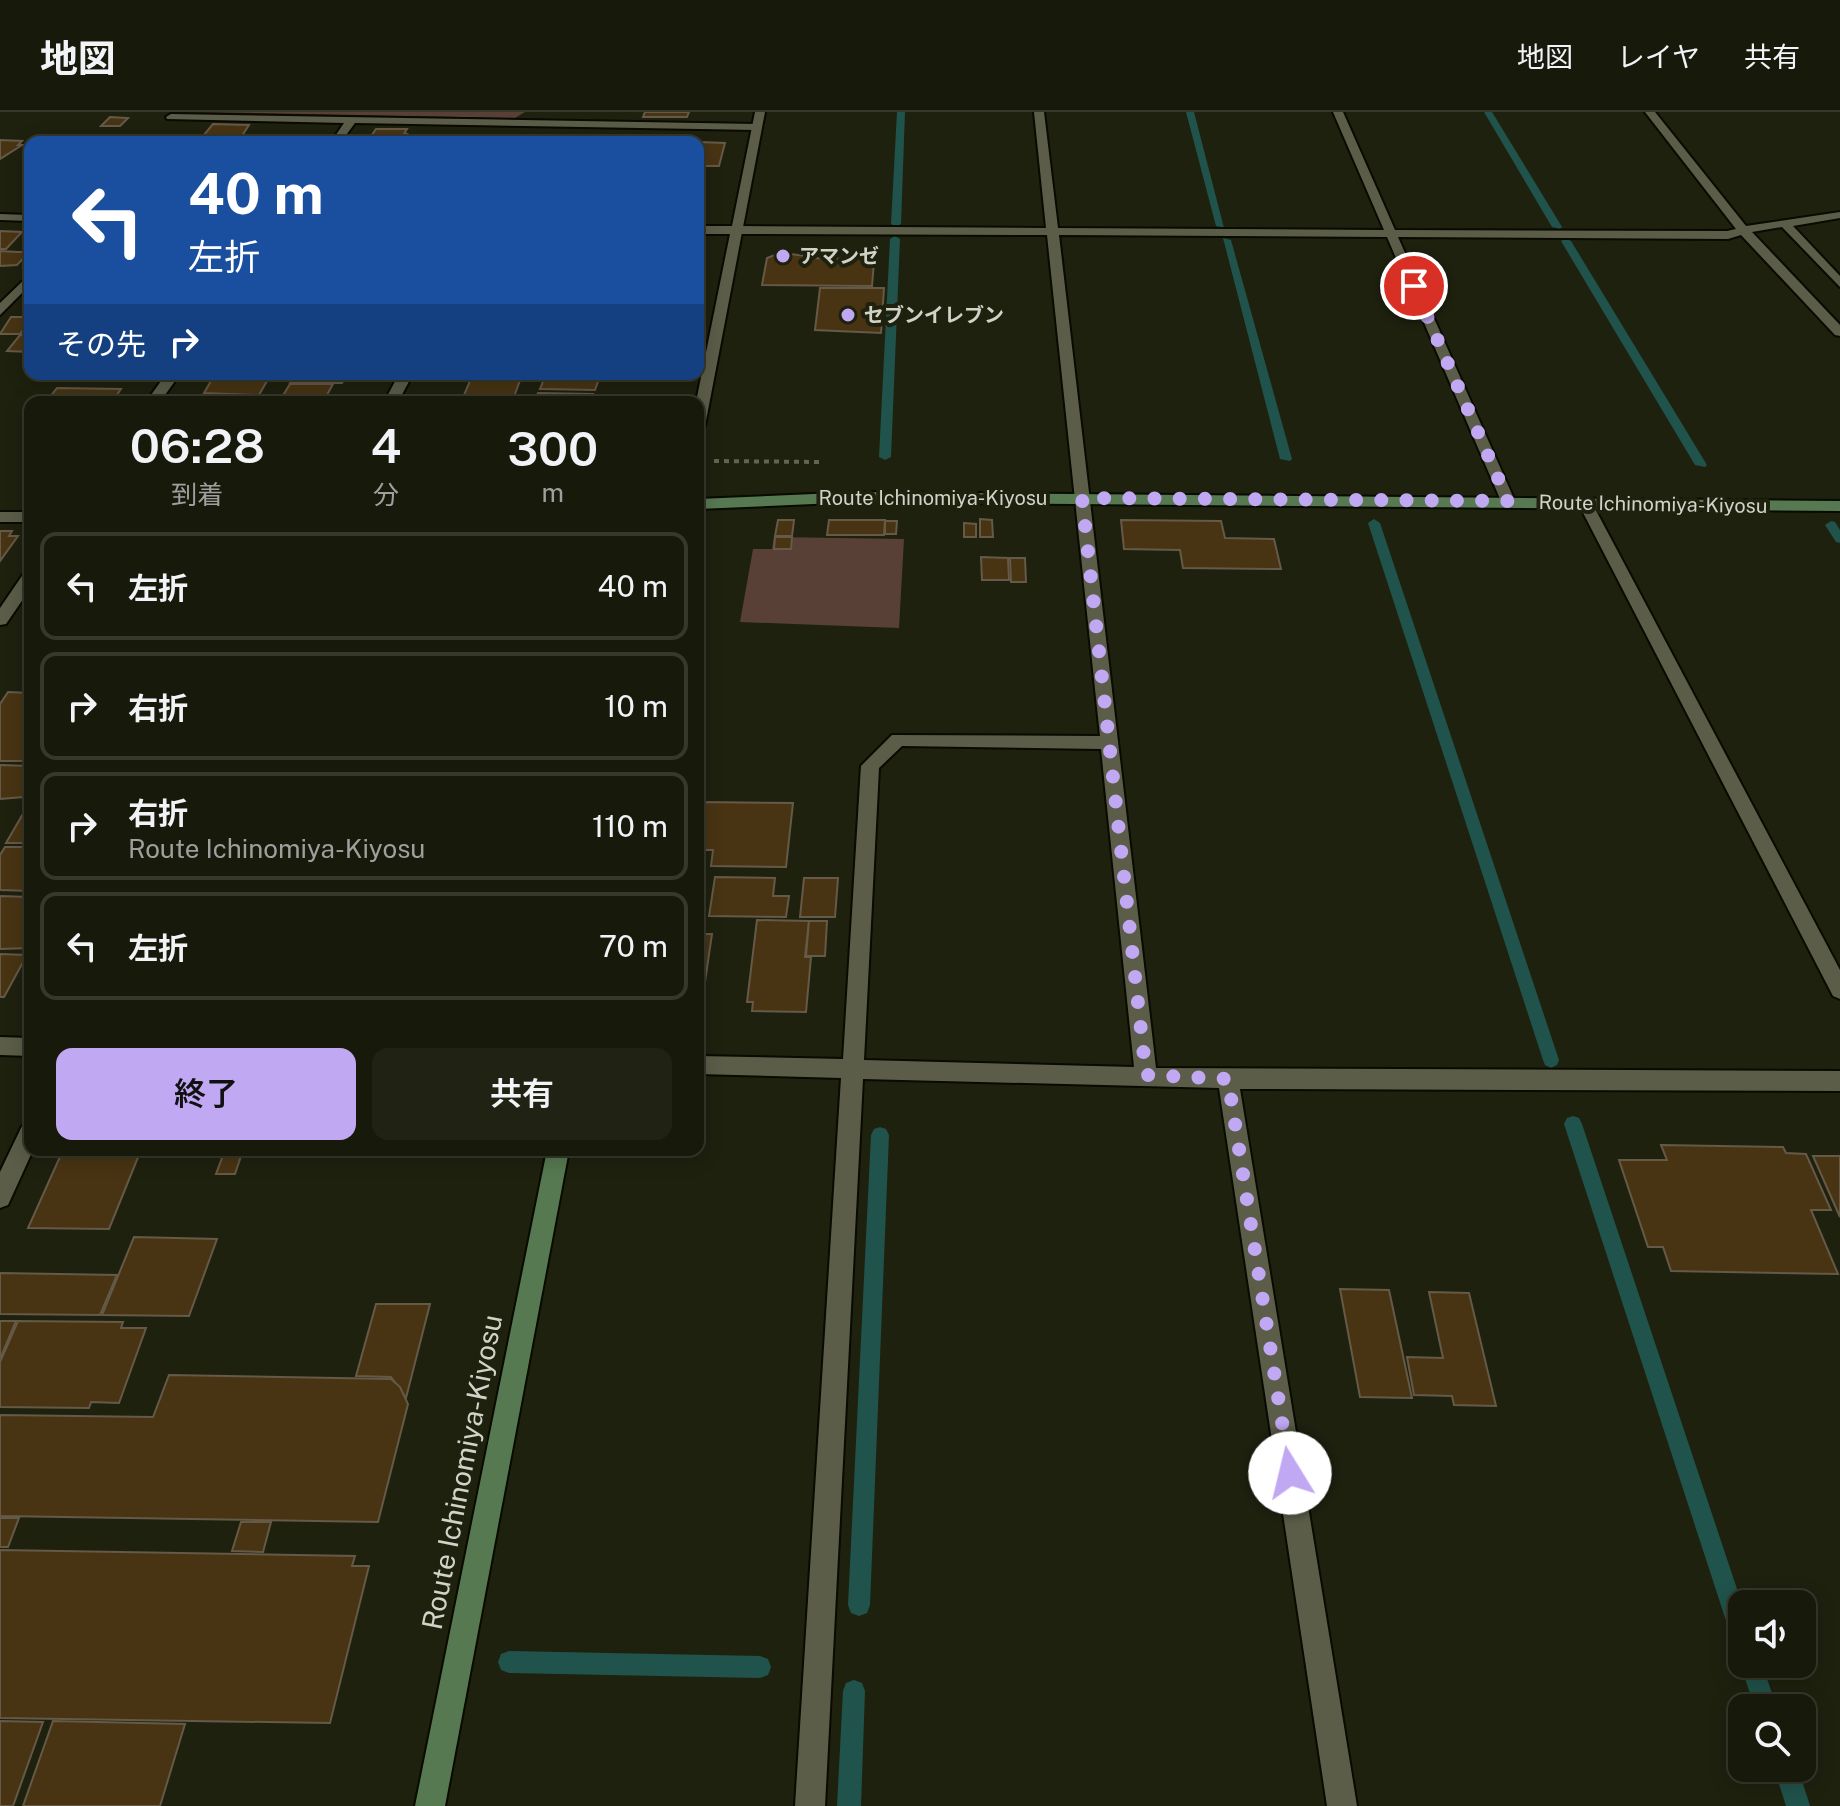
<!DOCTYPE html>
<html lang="ja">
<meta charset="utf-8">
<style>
body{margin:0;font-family:"Public Sans","Noto Sans JP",sans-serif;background:#202214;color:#f1f3f6;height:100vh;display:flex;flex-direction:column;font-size:30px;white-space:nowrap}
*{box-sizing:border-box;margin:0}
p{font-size:26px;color:#9ea09d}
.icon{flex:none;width:44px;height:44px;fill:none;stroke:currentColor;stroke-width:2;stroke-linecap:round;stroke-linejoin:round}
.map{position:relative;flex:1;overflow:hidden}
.sheet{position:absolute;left:24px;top:284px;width:680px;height:760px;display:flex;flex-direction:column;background:#17190b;border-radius:16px;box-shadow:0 4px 20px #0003,0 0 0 2px #36382c}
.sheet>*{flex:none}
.top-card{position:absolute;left:24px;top:24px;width:680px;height:244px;border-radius:16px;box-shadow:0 4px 20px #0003,0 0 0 2px #36382c;background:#1a4fa0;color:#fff;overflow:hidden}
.controls{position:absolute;left:1728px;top:1478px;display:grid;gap:16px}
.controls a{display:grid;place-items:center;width:88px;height:88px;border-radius:16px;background:#17190b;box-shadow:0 4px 20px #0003,0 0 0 2px #36382c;font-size:40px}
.pin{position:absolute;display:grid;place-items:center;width:68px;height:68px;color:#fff;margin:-34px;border:4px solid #fff;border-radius:50%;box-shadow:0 2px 8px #0007}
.me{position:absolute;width:88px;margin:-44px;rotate:351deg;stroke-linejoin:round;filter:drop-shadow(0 0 6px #0008)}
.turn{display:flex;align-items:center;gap:28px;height:168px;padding:0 32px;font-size:36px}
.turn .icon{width:104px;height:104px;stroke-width:2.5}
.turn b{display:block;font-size:56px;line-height:68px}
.then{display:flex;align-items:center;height:76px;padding:0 32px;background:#0003;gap:16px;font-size:30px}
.eta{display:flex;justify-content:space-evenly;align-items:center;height:136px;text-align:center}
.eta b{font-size:48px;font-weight:600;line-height:56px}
.button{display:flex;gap:16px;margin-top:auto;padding:16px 32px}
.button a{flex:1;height:92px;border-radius:16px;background:#c1a8f3;color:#111;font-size:32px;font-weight:600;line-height:92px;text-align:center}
.button a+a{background:#202214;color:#f1f3f6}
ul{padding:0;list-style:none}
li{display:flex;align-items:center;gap:24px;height:108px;margin:0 16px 12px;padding:0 16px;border:4px solid #36382c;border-radius:16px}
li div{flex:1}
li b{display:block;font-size:30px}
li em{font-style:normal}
header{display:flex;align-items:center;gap:48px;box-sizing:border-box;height:112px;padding:0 40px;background:#17190b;border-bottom:2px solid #36382c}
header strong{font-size:38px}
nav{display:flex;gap:44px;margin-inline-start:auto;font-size:28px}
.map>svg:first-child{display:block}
.green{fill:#584036}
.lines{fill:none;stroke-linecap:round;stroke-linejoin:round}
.stream{fill:#20534b;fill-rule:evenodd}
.building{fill:#483413;stroke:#655947;stroke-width:2}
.minor-casing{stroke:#090a00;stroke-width:4}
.tertiary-casing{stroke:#090a00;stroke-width:4}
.secondary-casing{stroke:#090a00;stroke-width:4}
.path{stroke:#626454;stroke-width:4;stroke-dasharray:5 5;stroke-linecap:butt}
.minor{fill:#5b5d49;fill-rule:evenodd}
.tertiary{fill:#5b5d49;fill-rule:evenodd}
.secondary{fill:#577951;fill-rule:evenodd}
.route{stroke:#c1a8f3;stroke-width:14;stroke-dasharray:0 25.2}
.poi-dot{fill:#c1a8f3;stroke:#1f210f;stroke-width:3}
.labels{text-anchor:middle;stroke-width:8;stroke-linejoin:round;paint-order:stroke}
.far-poi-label{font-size:20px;font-weight:bold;fill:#d2d3c8;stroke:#1f210f;text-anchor:start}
.far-street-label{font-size:20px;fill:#d2d3c8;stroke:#1f210f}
.near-street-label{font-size:28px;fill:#d2d3c8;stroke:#1f210f}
</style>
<header>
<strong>地図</strong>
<nav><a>地図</a><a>レイヤ</a><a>共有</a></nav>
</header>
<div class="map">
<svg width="1840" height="1694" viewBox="0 0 1840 1694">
<rect width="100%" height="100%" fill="#1f210f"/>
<g class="green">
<polygon points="200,0 525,0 515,6"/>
<polygon points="774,425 904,427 899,516 740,510 753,437 772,437"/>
</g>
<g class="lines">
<g class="stream">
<polygon points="897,0 905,0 901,112 896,115 891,112"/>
<polygon points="1186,0 1194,0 1224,116 1216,114"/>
<polygon points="1484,0 1492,0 1562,115 1560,117 1552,115"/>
<polygon points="895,124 900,127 891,345 885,348 879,345 890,127"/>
<polygon points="1223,126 1231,128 1292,347 1290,349 1280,347"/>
<polygon points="1566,126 1571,129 1707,353 1705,355 1695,353 1561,129"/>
<polygon points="1374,407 1380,411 1559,948 1557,953 1551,956 1545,953 1543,948 1368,411"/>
<polygon points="1831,409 1835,410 1840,418 1840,431 1836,430 1825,413"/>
<polygon points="1573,1004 1579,1006 1582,1012 1742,1492 1742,1535 1734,1532 1731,1524 1564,1012 1567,1006"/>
<polygon points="880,1015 886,1017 889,1023 870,1493 867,1501 859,1504 851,1501 848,1493 871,1023 874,1017"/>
<polygon points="509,1539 760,1544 768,1547 771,1555 768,1563 760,1566 509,1561 501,1558 498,1550 501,1542"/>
<polygon points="1742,1547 1742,1552 1762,1552 1777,1596 1755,1596 1740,1552"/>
<polygon points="854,1568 862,1571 865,1579 861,1694 837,1694 843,1579 846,1571"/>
<polygon points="1774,1656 1798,1656 1810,1694 1786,1694"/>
</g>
</g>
<g class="building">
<polygon points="645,0 689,0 687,5 643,5"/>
<polygon points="110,5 128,6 120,14 101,14"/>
<polygon points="213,12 249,13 238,30 244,30 198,30"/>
<polygon points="376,17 407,17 404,22 407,22 402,30 367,30"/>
<polygon points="507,23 521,23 518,30 487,30 488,27 504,27"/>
<polygon points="261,25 295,25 292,30 257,30"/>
<polygon points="0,28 22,29 18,33 22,33 0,47"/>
<polygon points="674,29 725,31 719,54 698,54 698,30"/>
<polygon points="0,119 22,120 6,137 0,137"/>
<polygon points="0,139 18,140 29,140 17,153 0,154"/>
<polygon points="780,141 808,144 807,146 862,147 862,150 874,150 872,174 762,173 767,146"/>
<polygon points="820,176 884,176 881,221 815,218"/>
<polygon points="11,205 30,205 30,210 20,222 0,222"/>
<polygon points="20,223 30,223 30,240 7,239"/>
<polygon points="223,262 271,262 259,283 204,281 211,269 219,269"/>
<polygon points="295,262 347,262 342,271 290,271"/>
<polygon points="473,262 522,263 512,290 461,290"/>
<polygon points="546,262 600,264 595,278 540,277"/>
<polygon points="290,272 333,272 323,290 279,290"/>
<polygon points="57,276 121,277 112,290 46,290"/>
<polygon points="538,281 593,282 591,290 534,290"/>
<polygon points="233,286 268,286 266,290 231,290"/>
<polygon points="980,407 992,408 993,425 980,425"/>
<polygon points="778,408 794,408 792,424 775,424"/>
<polygon points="829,408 885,408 884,423 827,423"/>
<polygon points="1121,408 1221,409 1225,426 1274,427 1281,457 1183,456 1180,438 1124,437"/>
<polygon points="885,409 897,409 896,422 885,422"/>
<polygon points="964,411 976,412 976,425 964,425"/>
<polygon points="0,419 12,419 9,424 18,424 0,449"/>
<polygon points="775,425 792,425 791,437 774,437"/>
<polygon points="981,445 1008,446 1009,468 982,468"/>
<polygon points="1010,446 1025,446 1026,470 1011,470"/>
<polygon points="8,580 30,581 30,649 0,649 0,592"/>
<polygon points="0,653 30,654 30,674 24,685 0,687"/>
<polygon points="698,690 793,691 786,755 711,754 713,738 698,738"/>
<polygon points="24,700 30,701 30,731 6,731"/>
<polygon points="5,735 30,735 30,779 0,778 0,743"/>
<polygon points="715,765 775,766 773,784 789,784 786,805 709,804"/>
<polygon points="804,766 838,766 835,805 800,805"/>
<polygon points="0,784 30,785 30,836 0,837"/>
<polygon points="757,808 809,809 805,845 811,845 806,900 752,899 753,890 747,890"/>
<polygon points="809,809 827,809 825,844 806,844"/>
<polygon points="698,822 712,822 699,911 698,911"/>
<polygon points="0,842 27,843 4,885 0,885"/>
<polygon points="1661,1033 1783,1035 1786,1041 1806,1042 1831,1098 1811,1098 1838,1162 1671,1159 1663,1135 1648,1135 1619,1048 1667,1048"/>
<polygon points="63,1038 141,1038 109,1117 28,1116"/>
<polygon points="225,1038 243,1038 235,1062 216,1062"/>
<polygon points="1813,1044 1840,1044 1840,1105"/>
<polygon points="134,1125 217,1127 189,1204 102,1203"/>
<polygon points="0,1161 117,1163 100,1203 0,1202"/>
<polygon points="1340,1177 1389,1178 1412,1286 1360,1285"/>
<polygon points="1429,1180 1469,1181 1496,1294 1454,1293 1452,1284 1414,1283 1407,1245 1443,1246"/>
<polygon points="376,1192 430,1192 406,1286 391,1265 356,1264"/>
<polygon points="0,1209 16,1209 0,1247"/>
<polygon points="18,1209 123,1210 121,1216 146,1216 119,1291 91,1290 89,1296 0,1295 0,1250"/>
<polygon points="169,1263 391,1267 400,1275 408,1292 378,1410 0,1404 0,1303 153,1305"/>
<polygon points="0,1406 19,1406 8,1435 0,1435"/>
<polygon points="241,1410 271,1410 263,1440 232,1439"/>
<polygon points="0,1438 355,1444 352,1454 369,1454 330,1611 0,1606"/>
<polygon points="0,1609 43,1610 13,1694 0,1694"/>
<polygon points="53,1609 185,1612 160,1694 23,1694"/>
</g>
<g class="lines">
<g class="minor-casing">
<g id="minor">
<path d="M1034 0H1044L1058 116 1384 118 1333 0H1343L1395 118 1727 119 1736 117 1645 0H1655L1746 114 1840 100V106L1793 114 1840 164V175L1782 115 1752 120 1840 213V224L1835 223 1741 123 1728 127 1398 125 1515 389 1508 394 1501 389 1387 125 1059 123 1156 956 1840 959V979L1240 977 1357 1694H1327L1219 976 863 967 825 1694H795L841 966 698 962V944L843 947 861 654 892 623 1100 624 1047 123 737 122 731 118 737 114 1046 116ZM902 634 1101 637 1134 955 864 948 879 656Z"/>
<polygon points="171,2 757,12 762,15 757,18 355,11 341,30 331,30 344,11 167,7 166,5"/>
<polygon points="30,162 30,173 0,203 0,191"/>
<polygon points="166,262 180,262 160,290 146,290"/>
<polygon points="399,262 413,262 398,290 384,290"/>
<polygon points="1585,386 1592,391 1840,858 1840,887 1833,884 1578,391"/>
<rect x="0" y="400" width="30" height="10"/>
<polygon points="30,460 30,477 6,512 0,513 0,496 24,461"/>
<polygon points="0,925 30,926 30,944 0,943"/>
<polygon points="30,1011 30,1038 33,1038 8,1093 0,1096 0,1060 22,1014"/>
</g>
</g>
<g class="tertiary-casing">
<g id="tertiary">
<polygon points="755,0 765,0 705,314 698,318 696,290 730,122 698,122 698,114 732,114"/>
<polygon points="0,102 30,103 30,109 0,108"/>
</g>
</g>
<g class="secondary-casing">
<g id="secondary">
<polygon points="859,380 1840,389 1840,399 859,390 698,397 698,387"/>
<polygon points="547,1038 569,1038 445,1694 415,1694"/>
</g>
</g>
<polyline class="path" points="714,349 819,350"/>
<use href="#minor" class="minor"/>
<use href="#tertiary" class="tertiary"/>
<use href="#secondary" class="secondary"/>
</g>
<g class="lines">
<polyline class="route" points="1290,1361 1228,967 1146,963 1082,386 1508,389 1414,174"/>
</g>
<g class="poi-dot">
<circle cx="783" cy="144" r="8"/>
<circle cx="848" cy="203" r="8"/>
</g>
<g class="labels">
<g class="far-poi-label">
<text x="799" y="151">アマンゼ</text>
<text x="864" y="210">セブンイレブン</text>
</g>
<g class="far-street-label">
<text x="933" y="393">Route Ichinomiya-Kiyosu</text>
<text transform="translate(1653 392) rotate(1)" y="7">Route Ichinomiya-Kiyosu</text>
</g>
<g class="near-street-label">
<text transform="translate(462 1360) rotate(-79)" y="10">Route Ichinomiya-Kiyosu</text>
</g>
</g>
</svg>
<div class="controls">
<a><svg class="icon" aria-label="sound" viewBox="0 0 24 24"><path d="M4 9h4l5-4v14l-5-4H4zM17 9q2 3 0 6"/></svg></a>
<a><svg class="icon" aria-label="search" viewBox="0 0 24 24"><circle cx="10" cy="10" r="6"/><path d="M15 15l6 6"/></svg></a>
</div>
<div class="pin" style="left:1414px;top:174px;background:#d93025"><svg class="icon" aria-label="arrive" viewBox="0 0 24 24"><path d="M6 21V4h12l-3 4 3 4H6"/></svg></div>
<svg class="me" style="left:1290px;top:1361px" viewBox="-20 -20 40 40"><circle r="19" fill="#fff"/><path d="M0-13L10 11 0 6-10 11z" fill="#c1a8f3"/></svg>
<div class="top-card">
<div class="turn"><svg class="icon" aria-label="left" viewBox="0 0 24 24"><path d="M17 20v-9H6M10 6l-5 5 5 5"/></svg><div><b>40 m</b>左折</div></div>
<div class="then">その先<svg class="icon" aria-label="right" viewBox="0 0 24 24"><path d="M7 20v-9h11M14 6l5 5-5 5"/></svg></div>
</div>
<section class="sheet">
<div class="eta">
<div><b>06:28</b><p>到着</p></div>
<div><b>4</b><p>分</p></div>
<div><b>300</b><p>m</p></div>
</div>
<ul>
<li><svg class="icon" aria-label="left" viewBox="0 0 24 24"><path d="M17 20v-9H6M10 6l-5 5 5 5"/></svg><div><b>左折</b></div><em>40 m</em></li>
<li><svg class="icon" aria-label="right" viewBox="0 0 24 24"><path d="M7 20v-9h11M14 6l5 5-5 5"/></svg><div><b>右折</b></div><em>10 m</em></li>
<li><svg class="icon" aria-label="right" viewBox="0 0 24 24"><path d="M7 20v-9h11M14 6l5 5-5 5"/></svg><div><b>右折</b><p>Route Ichinomiya-Kiyosu</p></div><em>110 m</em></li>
<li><svg class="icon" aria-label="left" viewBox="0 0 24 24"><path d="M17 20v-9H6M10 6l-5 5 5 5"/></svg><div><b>左折</b></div><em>70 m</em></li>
</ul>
<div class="button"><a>終了</a><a>共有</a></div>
</section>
</div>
